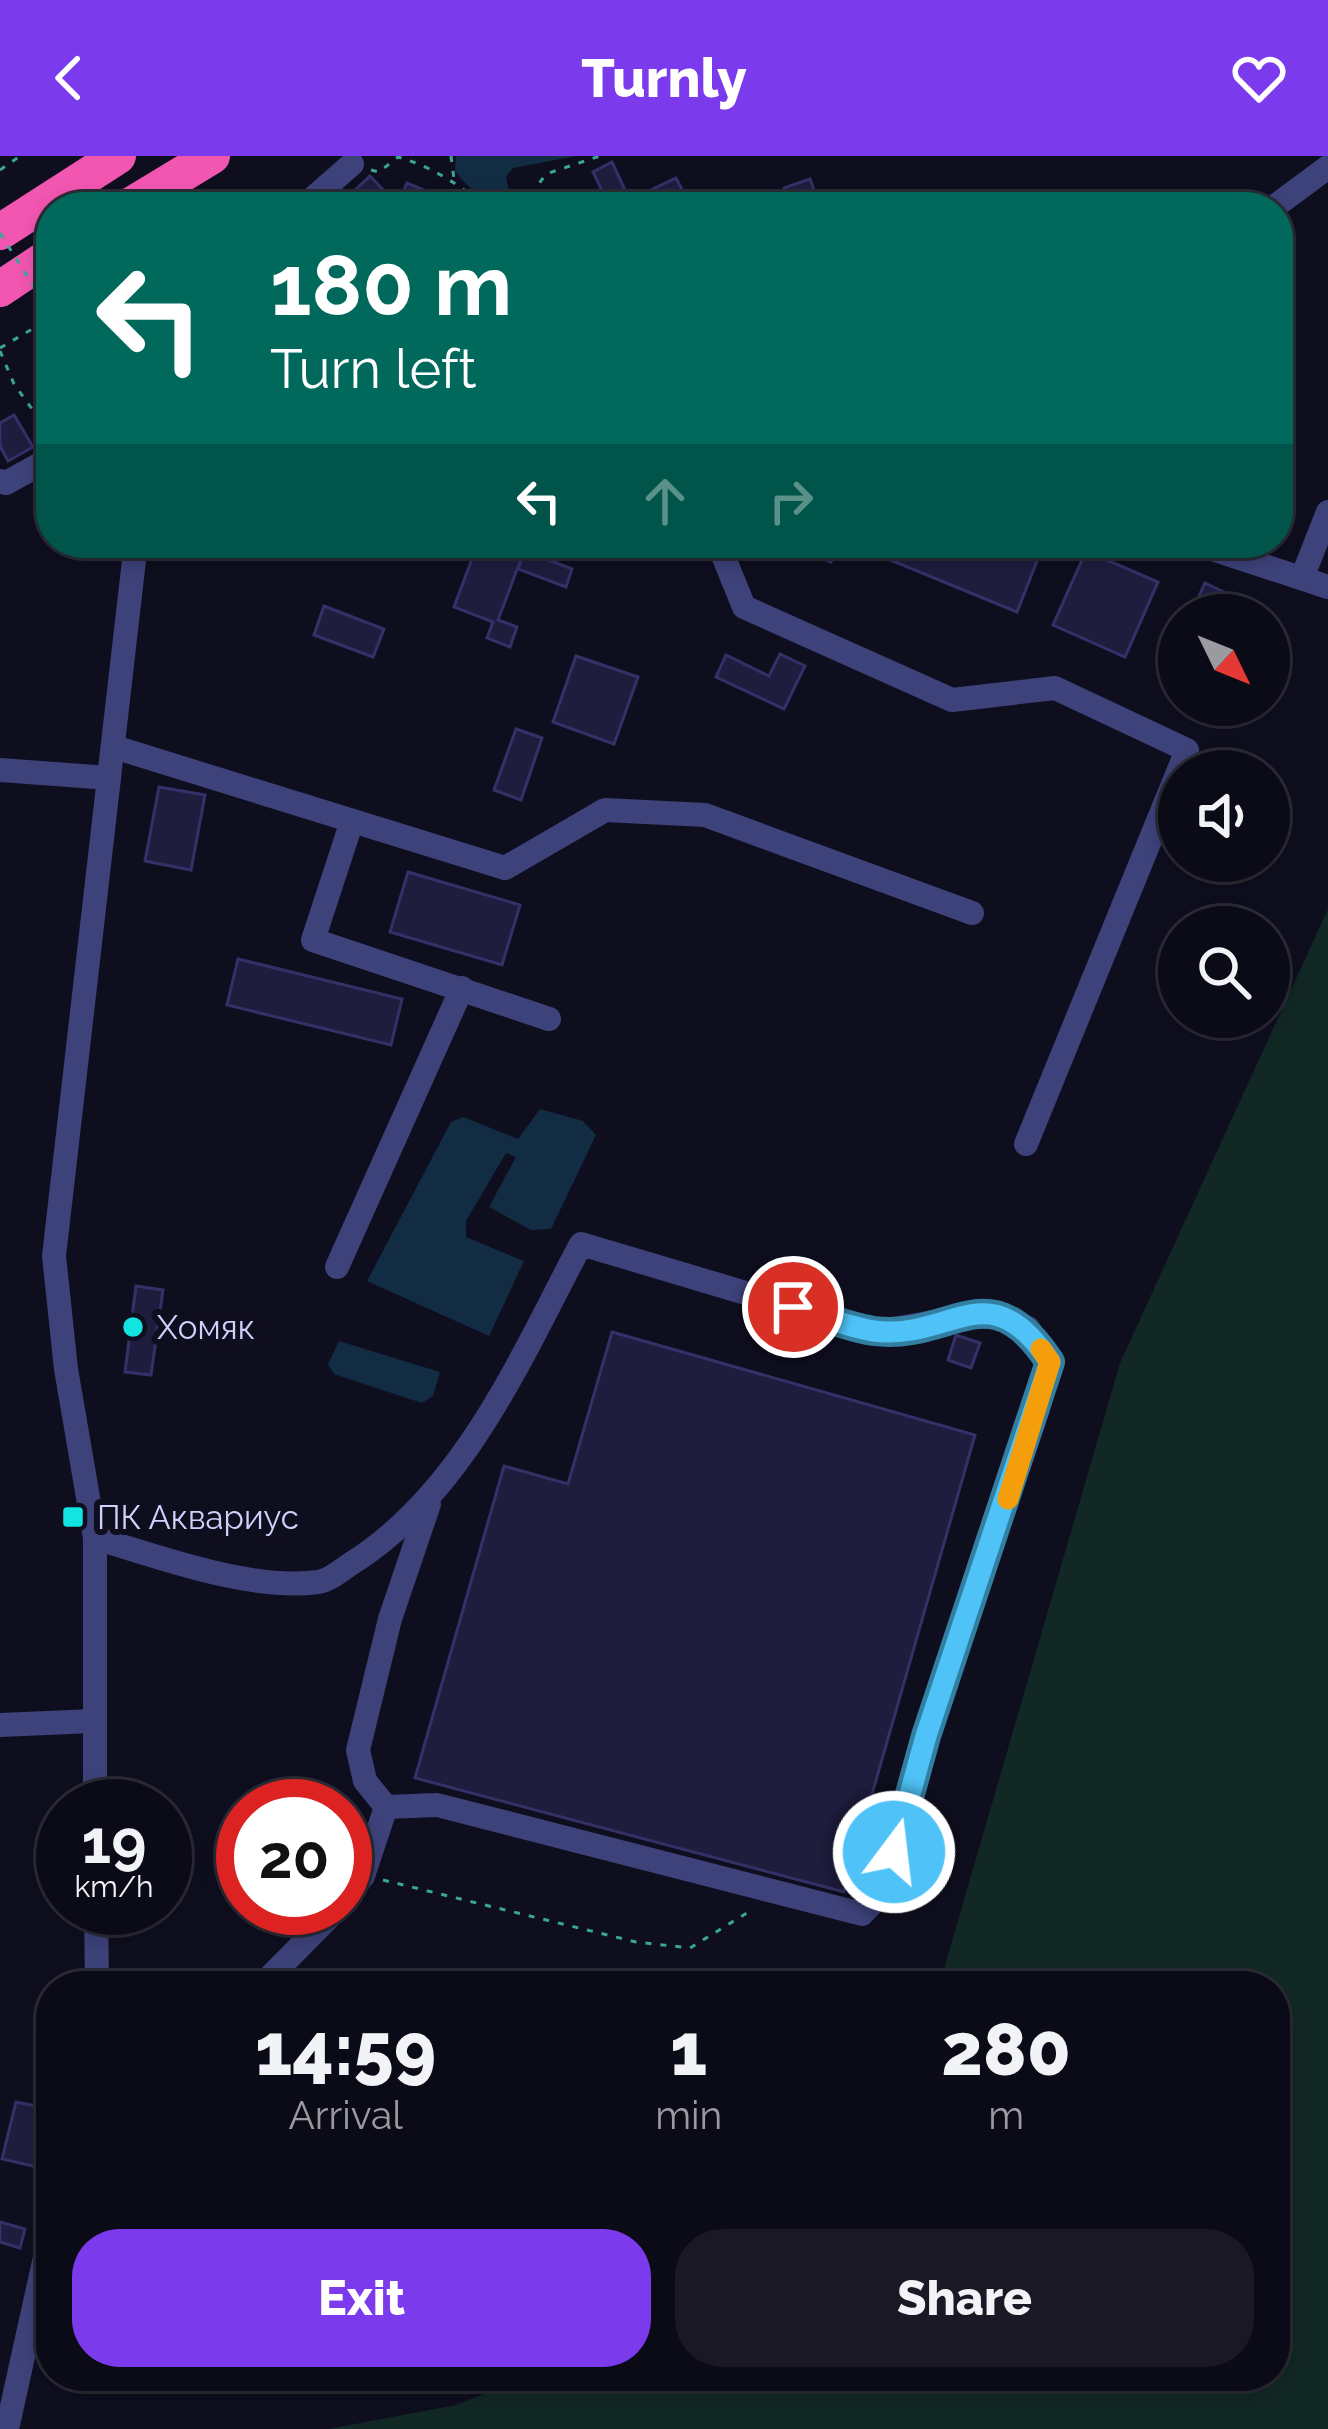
<!DOCTYPE html>
<meta charset="utf-8">
<style>
body{margin:0;font-family:Raleway,sans-serif;background:#191824;color:#f1f3f6;height:100vh;display:flex;flex-direction:column;font-size:45px;white-space:nowrap}
*{box-sizing:border-box;margin:0}
p{font-size:39px;color:#9a9aa1}
.icon{flex:none;width:66px;height:66px;fill:none;stroke:currentColor;stroke-width:2;stroke-linecap:round;stroke-linejoin:round}
.map{position:relative;flex:1;overflow:hidden}
.sheet{position:absolute;left:36px;top:1815px;width:1254px;height:420px;display:flex;flex-direction:column;background:#0b0a17;border-radius:48px;box-shadow:0 6px 18px #0003,0 0 0 3px #2b2b36}
.sheet>*{flex:none}
.top-card{position:absolute;left:36px;top:36px;width:1257px;height:366px;border-radius:48px;box-shadow:0 6px 18px #0003,0 0 0 3px #2b2b36;background:#00695c;color:#fff;overflow:hidden}
.needle{width:78px;rotate:133deg}
.fabs{position:absolute;left:1158px;top:438px;display:grid;gap:24px}
.fabs a{display:grid;place-items:center;width:132px;height:132px;border-radius:50%;background:#0b0a17;box-shadow:0 6px 18px #0003,0 0 0 3px #2b2b36;font-size:60px}
.speed{position:absolute;left:36px;top:1623px;display:flex;gap:24px;font-size:60px;font-weight:700;text-align:center}
.speed>*{display:grid;place-content:center;width:156px;height:156px;border-radius:50%;background:#0b0a17;box-shadow:0 6px 18px #0003,0 0 0 3px #2b2b36;line-height:1}
.speed small{font-size:30px;font-weight:400}
.speed .limit{border:18px solid #d22;background:#fff;color:#111}
.pin{position:absolute;display:grid;place-items:center;width:102px;height:102px;color:#fff;margin:-51px;border:6px solid #fff;border-radius:50%;box-shadow:0 3px 12px #0007}
.me{position:absolute;width:132px;margin:-66px;rotate:15deg;stroke-linejoin:round;filter:drop-shadow(0 0 9px #0008)}
.turn{display:flex;align-items:center;gap:42px;height:252px;padding:0 36px;font-size:54px}
.turn .icon{width:156px;height:156px;stroke-width:2.5}
.turn b{display:block;font-size:84px;line-height:102px}
.lanes{display:flex;align-items:center;height:114px;padding:0 36px;background:#0003;justify-content:center;gap:60px;direction:ltr}
.lanes .off{opacity:.35}
.eta{display:flex;justify-content:space-evenly;align-items:center;height:204px;text-align:center}
.eta b{font-size:72px;font-weight:800;line-height:84px}
.action{display:flex;gap:24px;margin-top:auto;padding:24px 36px}
.action a{flex:1;height:138px;border-radius:48px;background:#7c3aed;color:#fff;font-size:48px;font-weight:800;line-height:138px;text-align:center}
.action a+a{background:#191824;color:#f1f3f6}
header{display:flex;justify-content:space-between;align-items:center;height:156px;padding:0 36px;background:#7c3aed;color:#fff;font-size:54px;font-weight:800}
.map>svg:first-child{display:block}
.green{fill:#122825}
.water{fill:#122c44}
.building{fill:#1f1c3e;stroke:#353068;stroke-width:3}
.lines{fill:none;stroke-linecap:round;stroke-linejoin:round}
.path{stroke:#38a794;stroke-width:3;stroke-dasharray:6 9;stroke-linecap:butt}
.minor{stroke:#3d427a;stroke-width:24}
.highway{stroke:#f156b1;stroke-width:36}
.path-bridge{stroke:#38a794;stroke-width:3;stroke-dasharray:6 9;stroke-linecap:butt}
.route-casing{stroke:#337fa1;stroke-width:30}
.route{stroke:#4fc3f7;stroke-width:21}
.slow{stroke:#f59e0b;stroke-width:21}
.poi-dot{fill:#13e4e1;stroke:#0f0e1f;stroke-width:4.5}
.labels{text-anchor:middle;stroke-width:12;stroke-linejoin:round;paint-order:stroke}
.poi-label{font-size:33px;fill:#d0d0fb;stroke:#0f0e1f;text-anchor:start}
</style>
<header><svg class="icon" aria-label="back" viewBox="0 0 24 24"><path d="M15 5l-7 7 7 7"/></svg>Turnly<svg class="icon" aria-label="heart" viewBox="0 0 24 24"><path d="M12 20l-8-8c-3-5 5-10 8-4 3-6 11-1 8 4z"/></svg></header>
<div class="map">
<svg width="1328" height="2273" viewBox="0 0 1328 2273">
<rect width="100%" height="100%" fill="#0f0e1f"/>
<polygon class="green" points="1328,753 1328,2273 329,2273 456,2249 530,2220 1275,2220 1275,1830 939,1830 1120,1207"/>
<g class="water">
<path d="M456 0H576L513 12 506 21 509 36 502 43C480 43 468 32 455 15Z"/>
<polygon points="540,953 583,965 596,979 551,1073 531,1074 489,1051 516,1001 506,997 466,1065 466,1081 524,1105 489,1180 367,1125 451,966 463,961 518,983"/>
<polygon points="339,1185 440,1216 433,1240 422,1247 334,1218 328,1208"/>
</g>
<g class="building">
<polygon points="612,6 626,36 607,45 593,16"/>
<polygon points="370,20 389,40 377,51 337,51"/>
<polygon points="676,22 691,51 661,51 653,33"/>
<polygon points="810,23 820,51 790,51 784,32"/>
<polygon points="407,27 436,39 430,51 397,51"/>
<polygon points="14,259 33,291 8,305 0,290 0,267"/>
<polygon points="478,387 521,403 498,464 517,471 510,491 487,482 493,466 454,451"/>
<polygon points="783,387 838,387 831,406"/>
<polygon points="849,387 1044,387 1017,456"/>
<polygon points="525,395 572,413 566,431 518,413"/>
<polygon points="1086,395 1158,426 1125,501 1053,469"/>
<polygon points="1205,427 1234,441 1226,459 1194,451"/>
<polygon points="324,450 384,473 373,501 314,479"/>
<polygon points="780,498 805,510 784,553 716,521 726,499 769,520"/>
<polygon points="576,500 638,521 614,588 553,566"/>
<polygon points="516,573 542,582 521,644 494,634"/>
<polygon points="159,631 205,639 191,714 145,705"/>
<polygon points="408,716 520,749 502,809 390,776"/>
<polygon points="238,803 402,843 391,889 227,849"/>
<polygon points="136,1130 163,1134 151,1219 125,1216"/>
<polygon points="612,1176 975,1279 844,1736 415,1622 504,1310 568,1328"/>
<polygon points="956,1179 980,1187 971,1212 948,1204"/>
<polygon points="38,1941 51,1944 51,1954 37,2011 2,2003 16,1946 36,1950"/>
<polygon points="0,2066 25,2073 20,2092 0,2086"/>
</g>
<g class="lines">
<g class="path">
<polyline points="451,0 454,23"/>
<polyline points="0,14 20,0"/>
<path d="M371 14 379 16 398 1C433 11 459 29 487 51"/>
<polyline points="522,51 546,18 600,0"/>
<polyline points="0,192 51,162"/>
<polyline points="0,195 14,228 50,278"/>
<polyline points="383,1724 636,1786 690,1792 750,1755"/>
</g>
<g class="minor">
<polyline points="303,51 352,8"/>
<polyline points="1274,51 1328,11"/>
<polyline points="0,325 6,327 51,302"/>
<polyline points="718,387 744,451 952,544 1055,532 1187,594 1026,988"/>
<polyline points="1194,387 1328,431"/>
<polyline points="1302,422 1328,356"/>
<polyline points="114,591 505,712 605,654 705,659 972,757"/>
<polyline points="0,614 109,622"/>
<polyline points="352,665 313,784 549,863"/>
<polyline points="337,1111 462,832"/>
<path d="M95 1382C160 1401 250 1435 318 1426 328 1425 340 1415 349 1409 463 1339 521 1201 581 1088L877 1176 989 1156 1028 1172 1050 1206 1038 1253 926 1580 884 1735 862 1758 437 1649 386 1651 363 1720 345 1743"/>
<polyline points="0,1569 94,1565"/>
<polyline points="95,1650 95,1382 66,1213 54,1100 136,387"/>
<polyline points="386,1651 365,1625 358,1594 390,1463 429,1348"/>
<polyline points="96,1752 97,1830"/>
<polyline points="261,1830 338,1752"/>
<polyline points="7,2273 51,2074"/>
</g>
<g class="highway">
<polyline points="128,51 212,0"/>
<polyline points="0,76 118,0"/>
<polyline points="0,133 51,99"/>
</g>
<polyline class="path-bridge" points="0,77 51,158"/>
</g>
<g class="lines">
<g class="route-casing">
<path id="route" d="M793 1151C819 1159 847 1171 874 1175 952 1185 989 1113 1050 1206L926 1580 894 1696"/>
</g>
<use href="#route" class="route"/>
<polyline class="slow" points="1008,1343 1050,1206 1041,1193"/>
</g>
<g class="poi-dot">
<circle cx="133" cy="1171" r="12"/>
<rect x="61" y="1349" width="24" height="24" rx="6"/>
</g>
<g class="labels">
<g class="poi-label">
<text x="157" y="1183">Хомяк</text>
<text x="97" y="1373">ПК Аквариус</text>
</g>
</g>
</svg>
<div class="fabs">
<a><svg class="needle" viewBox="-14 -14 28 28"><path d="M0-13l5 13h-10z" fill="#e53935"/><path d="M0 13l5-13h-10z" fill="#9a9aa1"/></svg></a>
<a><svg class="icon" aria-label="sound" viewBox="0 0 24 24"><path d="M4 9h4l5-4v14l-5-4H4zM17 9q2 3 0 6"/></svg></a>
<a><svg class="icon" aria-label="search" viewBox="0 0 24 24"><circle cx="10" cy="10" r="6"/><path d="M15 15l6 6"/></svg></a>
</div>
<div class="speed"><div>19<small>km/h</small></div><div class="limit">20</div></div>
<div class="pin" style="left:793px;top:1151px;background:#d93025"><svg class="icon" aria-label="arrive" viewBox="0 0 24 24"><path d="M6 21V4h12l-3 4 3 4H6"/></svg></div>
<svg class="me" style="left:894px;top:1696px" viewBox="-20 -20 40 40"><circle r="17" fill="#4fc3f7" stroke="#fff" stroke-width="3"/><path d="M0-11L8 9 0 5-8 9z" fill="#fff"/></svg>
<div class="top-card">
<div class="turn"><svg class="icon" aria-label="left" viewBox="0 0 24 24"><path d="M17 20v-9H6M10 6l-5 5 5 5"/></svg><div><b>180 m</b>Turn left</div></div>
<div class="lanes"><svg class="icon" aria-label="left" viewBox="0 0 24 24"><path d="M17 20v-9H6M10 6l-5 5 5 5"/></svg><svg class="icon off" aria-label="ahead" viewBox="0 0 24 24"><path d="M12 20V5M6 11l6-6 6 6"/></svg><svg class="icon off" aria-label="right" viewBox="0 0 24 24"><path d="M7 20v-9h11M14 6l5 5-5 5"/></svg></div>
</div>
<section class="sheet">
<div class="eta">
<div><b>14:59</b><p>Arrival</p></div>
<div><b>1</b><p>min</p></div>
<div><b>280</b><p>m</p></div>
</div>
<div class="action"><a>Exit</a><a>Share</a></div>
</section>
</div>
